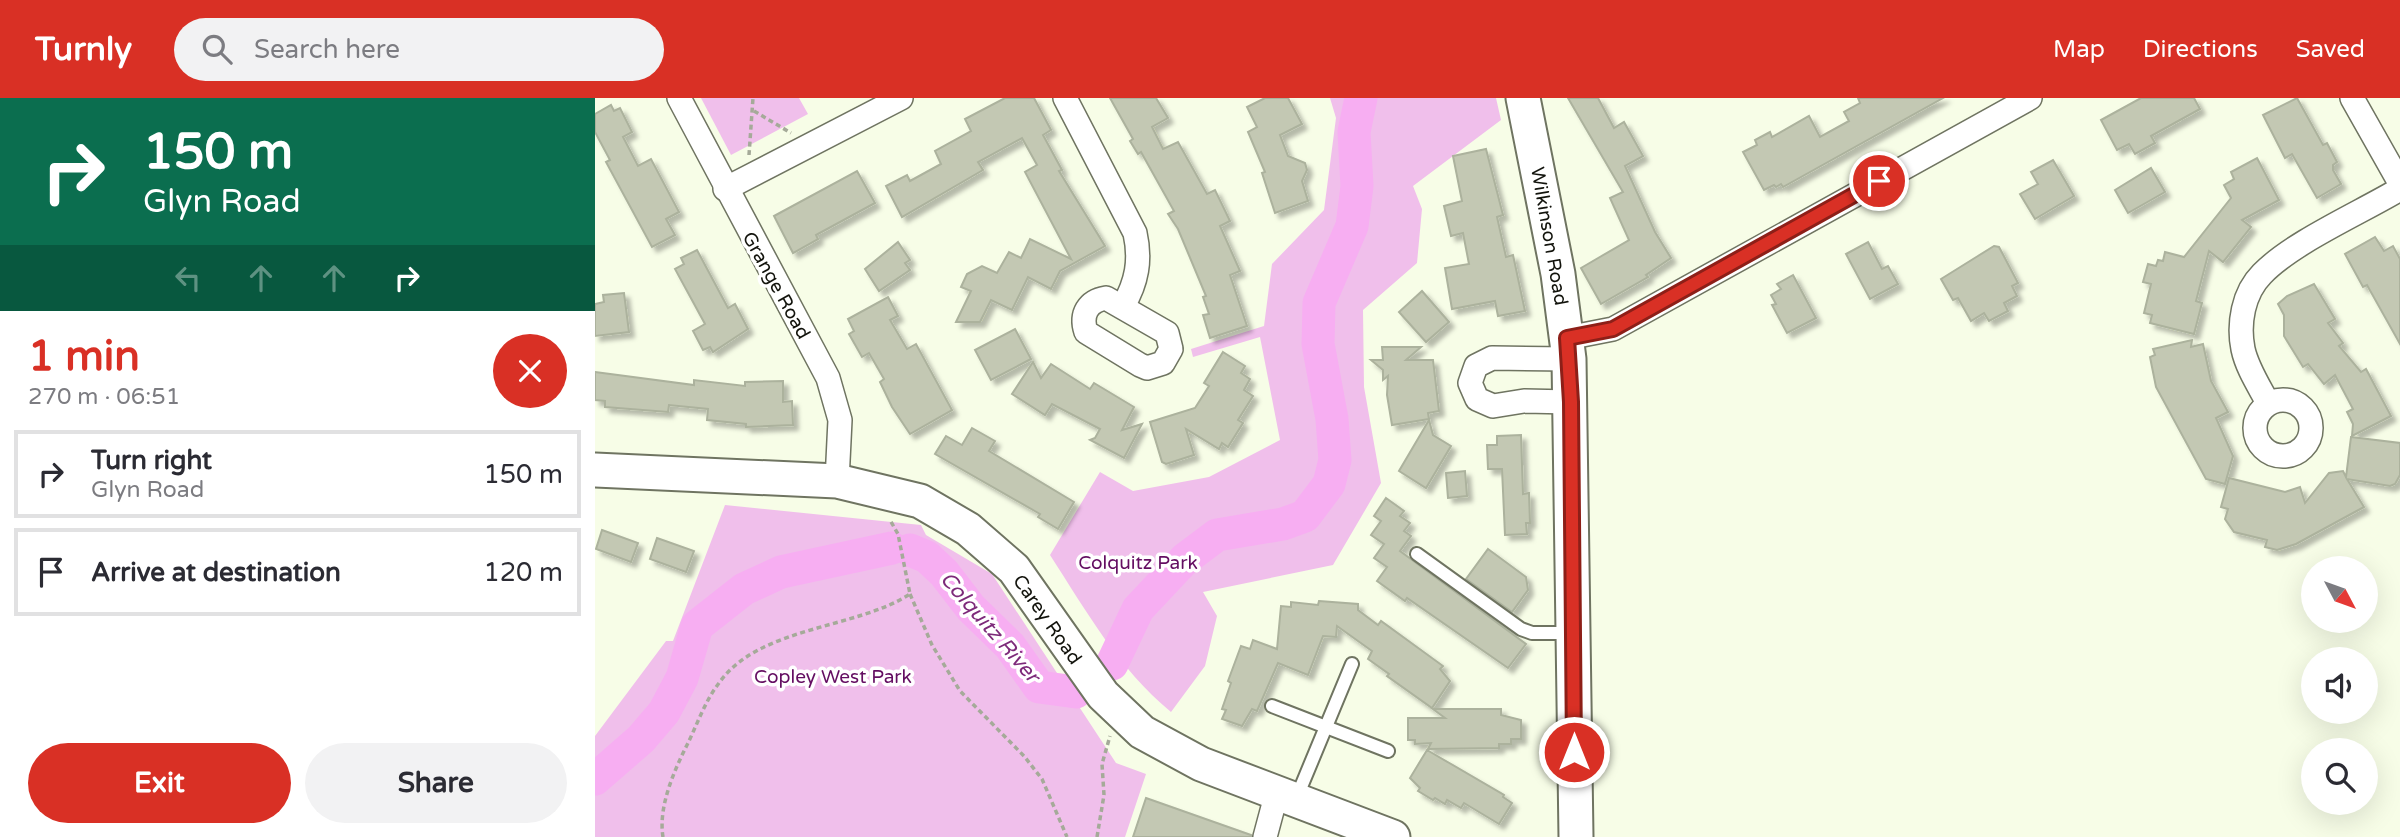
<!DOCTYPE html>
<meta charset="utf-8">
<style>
body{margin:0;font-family:"Varela Round",sans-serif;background:#f2f2f3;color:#2b2b33;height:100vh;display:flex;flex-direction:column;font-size:26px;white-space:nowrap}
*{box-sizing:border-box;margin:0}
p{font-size:23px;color:#7c7c81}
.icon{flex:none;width:38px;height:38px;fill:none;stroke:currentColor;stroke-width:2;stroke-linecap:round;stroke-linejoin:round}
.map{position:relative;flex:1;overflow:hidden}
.side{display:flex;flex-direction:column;background:#fff;width:595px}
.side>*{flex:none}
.hud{background:#0b6e4f;color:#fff;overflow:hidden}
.needle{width:46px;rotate:131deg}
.controls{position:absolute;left:1706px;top:458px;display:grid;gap:14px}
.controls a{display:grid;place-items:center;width:77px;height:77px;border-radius:50%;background:#fff;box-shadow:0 7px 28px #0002;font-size:35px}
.pin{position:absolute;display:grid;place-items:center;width:60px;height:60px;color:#fff;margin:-30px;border:4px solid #fff;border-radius:50%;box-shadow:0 2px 7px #0007}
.me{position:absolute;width:77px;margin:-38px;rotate:0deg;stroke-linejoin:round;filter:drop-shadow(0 0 5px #0008)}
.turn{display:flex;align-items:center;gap:24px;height:147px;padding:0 28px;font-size:32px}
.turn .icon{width:91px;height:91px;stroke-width:2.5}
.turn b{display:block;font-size:49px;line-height:60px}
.lanes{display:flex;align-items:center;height:66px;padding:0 28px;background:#0003;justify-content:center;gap:35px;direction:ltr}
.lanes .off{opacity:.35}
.round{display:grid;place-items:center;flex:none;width:74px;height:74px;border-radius:37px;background:#f2f2f3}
.head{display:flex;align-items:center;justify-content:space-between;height:119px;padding:0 28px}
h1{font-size:42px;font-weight:700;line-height:52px;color:#d93025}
.primary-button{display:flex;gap:14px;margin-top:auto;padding:14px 28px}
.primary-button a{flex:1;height:80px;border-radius:42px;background:#d93025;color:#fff;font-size:28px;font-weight:700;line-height:80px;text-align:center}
.primary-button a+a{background:#f2f2f3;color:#2b2b33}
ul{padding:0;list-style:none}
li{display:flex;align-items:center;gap:21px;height:88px;margin:0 14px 10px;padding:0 14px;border:4px solid #e1e1e2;border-radius:0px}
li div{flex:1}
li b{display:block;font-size:26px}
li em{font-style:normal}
header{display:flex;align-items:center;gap:42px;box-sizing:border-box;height:98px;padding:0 35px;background:#d93025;color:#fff}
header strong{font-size:33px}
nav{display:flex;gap:38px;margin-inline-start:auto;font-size:24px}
.search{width:490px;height:63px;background:#f2f2f3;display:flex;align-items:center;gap:18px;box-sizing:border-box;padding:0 24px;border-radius:38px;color:#7c7c81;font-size:26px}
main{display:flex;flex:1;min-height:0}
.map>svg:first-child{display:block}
.green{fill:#f0bfeb}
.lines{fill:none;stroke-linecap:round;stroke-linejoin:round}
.river{stroke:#f7aef2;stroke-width:33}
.building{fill:#c3c8b3;stroke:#acb29d;stroke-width:2;filter:url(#shadow)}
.lane-casing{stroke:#6f7461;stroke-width:16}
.street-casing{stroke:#6f7461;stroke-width:26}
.secondary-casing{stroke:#6f7461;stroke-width:37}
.path{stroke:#a5aa99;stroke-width:3.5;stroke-dasharray:5 3.5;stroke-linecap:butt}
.lane{stroke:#fff;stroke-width:12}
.street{stroke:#fff;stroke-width:23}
.secondary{stroke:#fff;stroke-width:33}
.route-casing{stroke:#8d1f18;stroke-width:18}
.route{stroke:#d93025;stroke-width:12}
.labels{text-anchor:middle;stroke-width:7;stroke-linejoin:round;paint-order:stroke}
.street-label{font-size:19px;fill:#12130c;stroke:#fff}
.park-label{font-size:19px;fill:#640e62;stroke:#fff}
.water-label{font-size:21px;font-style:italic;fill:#7d2a7a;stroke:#fff}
</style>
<header>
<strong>Turnly</strong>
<div class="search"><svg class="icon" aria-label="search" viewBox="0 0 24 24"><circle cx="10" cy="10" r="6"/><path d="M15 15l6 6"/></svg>Search here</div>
<nav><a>Map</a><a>Directions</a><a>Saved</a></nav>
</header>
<main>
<section class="side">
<div class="hud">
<div class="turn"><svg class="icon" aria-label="right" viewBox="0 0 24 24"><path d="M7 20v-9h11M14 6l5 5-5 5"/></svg><div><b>150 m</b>Glyn Road</div></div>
<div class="lanes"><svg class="icon off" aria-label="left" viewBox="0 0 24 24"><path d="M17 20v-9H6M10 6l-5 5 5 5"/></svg><svg class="icon off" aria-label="ahead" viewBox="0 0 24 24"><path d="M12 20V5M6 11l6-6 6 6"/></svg><svg class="icon off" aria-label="ahead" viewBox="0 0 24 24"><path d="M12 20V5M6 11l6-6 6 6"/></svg><svg class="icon" aria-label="right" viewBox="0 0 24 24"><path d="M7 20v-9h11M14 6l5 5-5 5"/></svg></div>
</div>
<div class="head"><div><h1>1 min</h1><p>270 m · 06:51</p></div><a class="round" style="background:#d93025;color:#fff"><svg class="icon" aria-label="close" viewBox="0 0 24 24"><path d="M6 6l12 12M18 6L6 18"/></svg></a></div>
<ul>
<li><svg class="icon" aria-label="right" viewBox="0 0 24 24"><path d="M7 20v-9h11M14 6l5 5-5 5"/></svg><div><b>Turn right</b><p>Glyn Road</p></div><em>150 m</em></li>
<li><svg class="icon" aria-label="arrive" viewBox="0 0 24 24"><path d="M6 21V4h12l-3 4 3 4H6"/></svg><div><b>Arrive at destination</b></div><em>120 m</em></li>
</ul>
<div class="primary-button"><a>Exit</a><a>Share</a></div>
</section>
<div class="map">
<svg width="1805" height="739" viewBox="0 0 1805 739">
<defs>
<filter id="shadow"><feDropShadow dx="5" dy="5" stdDeviation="2" flood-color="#0004"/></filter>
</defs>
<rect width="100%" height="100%" fill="#f7fde7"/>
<g class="green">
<polygon points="106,0 204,0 213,16 136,57"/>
<path d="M735 0H901L906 22 818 88 827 111 822 165 768 212 769 289 786 385 738 467 608 494 622 518 610 568 576 614C523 570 492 514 455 457L505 374 538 393 614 379 685 342 665 239 598 259 596 251 669 228 677 166 729 112 741 20Z"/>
<polygon points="130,407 326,427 331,437 397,476 521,665 551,676 530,739 0,739 0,638 71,543 78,543"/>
</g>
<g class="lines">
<g class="river">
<polyline points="315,452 332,459 349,475 376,510 415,548 444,589 481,594"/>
<polyline points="517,566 543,511 590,461 622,437 688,426 710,418 734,386 740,362 737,321 723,246 724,205 757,128 762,88 759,34 766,0"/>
<polyline points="0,681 46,641 69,614 87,580 102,528 149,491 186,474 297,450"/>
</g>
</g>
<g class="building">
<polygon points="410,0 439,0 456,32 448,37 467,72 464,73 510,148 465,173 456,191 433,179 417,212 396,202 385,224 361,224 376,193 366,189 372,176 387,168 402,175 414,154 426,160 435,141 476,161 430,74 442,67 427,40 383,64 388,72 307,119 291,88 312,77 315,83 346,66 340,53 376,33 370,21"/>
<polygon points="515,0 561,0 573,20 557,29 568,51 583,44 612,96 620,92 635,123 625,128 645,173 635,177 652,228 615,240 608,217 614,216 608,199 611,198 583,131 573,116 579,113 546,54 543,56 535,43 538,41"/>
<polygon points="670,0 693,0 707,26 685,37 693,58 710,65 712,72 707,83 713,103 680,115 667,75 670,74 653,34 662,29 652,9"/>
<polygon points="973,0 1003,0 1019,30 1029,24 1048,58 1030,68 1060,134 1076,160 1051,177 1053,179 1006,206 986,170 1034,142 1015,100 1028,94"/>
<polygon points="1263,0 1348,0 1188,89 1186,86 1181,89 1179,87 1169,92 1148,54 1162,47 1160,42 1175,34 1177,39 1214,18 1225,39 1254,23 1249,14 1265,5"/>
<polygon points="1546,0 1599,0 1605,11 1556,38 1560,45 1540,56 1534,46 1522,52 1506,22"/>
<polygon points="1702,0 1728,47 1732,45 1742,64 1738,67 1738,72 1746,86 1722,100 1697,56 1690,60 1668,17"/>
<polygon points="16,7 19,13 25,10 37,34 28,39 43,68 56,61 84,114 71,121 80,137 57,149 11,64 15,62 0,34 0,16"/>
<polygon points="891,51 908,117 902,119 911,159 918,157 930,213 903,218 900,203 857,211 850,170 874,166 868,135 856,138 849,108 867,103 858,58"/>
<polygon points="1662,60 1684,102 1647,122 1656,129 1628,164 1614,153 1601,203 1607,205 1599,236 1555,225 1557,217 1549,215 1556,186 1548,184 1553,166 1561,168 1563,162 1568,163 1570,154 1589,159 1636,100 1629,87 1639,81 1636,74"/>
<polygon points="1458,62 1479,98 1440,121 1425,96 1443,86 1436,74"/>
<polygon points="1556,70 1570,94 1533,115 1520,92"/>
<polygon points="262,73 280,105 221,137 223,141 198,155 179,118"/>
<polygon points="1780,139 1789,153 1798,148 1805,161 1805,246 1772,187 1768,189 1750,156"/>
<polygon points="303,144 315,162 310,165 315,172 284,193 270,171"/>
<polygon points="1273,144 1287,171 1293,168 1303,186 1275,201 1251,156"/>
<polygon points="1399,148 1404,149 1423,185 1417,188 1422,198 1409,205 1413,213 1394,223 1389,215 1376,223 1363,200 1358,202 1346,181"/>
<polygon points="102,152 133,210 140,206 153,231 118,254 115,249 108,252 98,233 110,226 80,171 89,166 86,160"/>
<polygon points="1198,177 1221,220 1192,235 1177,207 1181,206 1176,197 1186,191 1182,186"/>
<polygon points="1719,186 1740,221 1733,225 1748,245 1744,248 1766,274 1771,271 1796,318 1757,338 1758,326 1752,314 1758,311 1740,277 1729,286 1713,266 1708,269 1689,238 1689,217 1683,206 1692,198"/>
<polygon points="827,193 854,224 831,244 804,214"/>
<polygon points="29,195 34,234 0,238 0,206 9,204 8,197"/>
<polygon points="293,199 303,218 295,222 312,251 321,246 357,312 315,336 297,309 285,284 289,281 274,255 267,259 254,236 259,233 253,221"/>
<polygon points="420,231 436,261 396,282 380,252"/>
<polygon points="1597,242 1596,249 1608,246 1616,283 1633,314 1621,320 1638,358 1630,386 1611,381 1561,289 1555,259 1560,257 1558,251"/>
<polygon points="787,249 826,249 811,262 838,262 844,313 833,315 834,321 797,327 792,297 793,278 788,282 788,272 776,262 788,262"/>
<polygon points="628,254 650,268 646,275 655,281 649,292 658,298 643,322 648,325 633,349 627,345 624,351 591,331 599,357 571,366 567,364 555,324 600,310 614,288 609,285"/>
<polygon points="438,264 446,280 456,266 495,291 499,285 539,309 527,332 547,326 529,360 495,342 500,340 505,331 457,306 450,317 417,296"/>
<polygon points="0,274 99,287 99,282 150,288 150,284 188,283 188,304 197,303 198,327 151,329 151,326 112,322 113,311 74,307 73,314 10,309 10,303 0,302"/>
<polygon points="834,322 838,337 856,348 831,390 804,373"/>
<polygon points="377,330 400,343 394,353 479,404 463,431 443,419 445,416 340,356 351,338 367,347"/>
<polygon points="926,337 928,396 934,395 935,425 931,425 932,436 910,437 907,371 893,371 892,347 902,347 902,338"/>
<polygon points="1756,339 1805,345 1805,377 1800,386 1795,388 1752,381 1769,409 1701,446 1682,452 1670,449 1672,442 1639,434 1630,421 1633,411 1626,409 1634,380 1690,394 1705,389 1710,405 1734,375 1748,373 1751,379"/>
<polygon points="870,373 872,398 853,400 851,375"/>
<polygon points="791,400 809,413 805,418 815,425 809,433 816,438 805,453 931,546 913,570 812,500 810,503 782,483 792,469 779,460 789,446 776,437 786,423 779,418"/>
<polygon points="7,432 43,445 36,464 1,451"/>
<polygon points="62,440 99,453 91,474 55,461"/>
<polygon points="893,451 931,479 933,492 917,514 871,481"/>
<polygon points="724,503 763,506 763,512 783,527 786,523 848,568 845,571 855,583 837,610 792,578 794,576 773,561 777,553 742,528 741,539 728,538 713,577 683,565 662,613 657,611 647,628 627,621 631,612 627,611 636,585 633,583 646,548 655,551 658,542 682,551 686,508 696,509 696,504 723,507"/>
<polygon points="838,611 906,611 906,617 926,622 926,641 916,641 916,646 904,646 904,650 833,651 836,645 820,646 820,642 813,642 813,620 850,620"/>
<polygon points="832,652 909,697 908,699 917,705 904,726 869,705 866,710 852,702 850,706 840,700 838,702 823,693 825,690 815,680"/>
<polygon points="551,700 656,737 656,739 538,739"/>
</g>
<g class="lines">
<g class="lane-casing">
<g id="lane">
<polyline points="822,456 926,531 937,535 977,535"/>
<polyline points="677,608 793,653"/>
<polyline points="701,701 757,566"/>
</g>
</g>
<g class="street-casing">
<g id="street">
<polyline points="84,0 233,280 245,322 242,383"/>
<path d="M470 0 540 135C546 162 542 184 528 208"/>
<polyline points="1757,0 1805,85"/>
<polyline points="130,91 306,0"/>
<path d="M511 200 572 235 576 251 568 265 552 270 545 267 491 234C485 216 493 203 511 200Z"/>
<polyline points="972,240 1018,231 1435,0"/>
<polyline points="974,261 897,260 881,268 875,285 882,301 898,308 929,303 976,304"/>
<circle cx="1688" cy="330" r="28"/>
<path d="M1673 305C1664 288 1652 270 1648 251 1643 226 1648 195 1667 176 1698 144 1765 115 1805 91"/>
<polyline points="670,739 682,694"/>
</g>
</g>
<g class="secondary-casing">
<g id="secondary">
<polyline points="928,0 963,176 974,261 981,739"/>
<polyline points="0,372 242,383 325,403 373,431 419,471 508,597 547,634 606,666 798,739"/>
</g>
</g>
<g class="path">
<polyline points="159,13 196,35"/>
<polyline points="154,57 158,0"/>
<polyline points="315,496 337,547 365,593 429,658 447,681 472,739"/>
<path d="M68 739C63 709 79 673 92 647 102 627 110 603 124 585 164 528 262 531 315 496L303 436 295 422"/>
<polyline points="502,739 509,697 507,666 515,638"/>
</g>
<use href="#lane" class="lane"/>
<use href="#street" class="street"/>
<use href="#secondary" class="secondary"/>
</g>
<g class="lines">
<g class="route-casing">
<polyline id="route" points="979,654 976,304 972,240 1018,231 1284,83"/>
</g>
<use href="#route" class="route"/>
</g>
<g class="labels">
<g class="street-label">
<text transform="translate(955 138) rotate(80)" y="7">Wilkinson Road</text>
<text transform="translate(182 187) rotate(61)" y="7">Grange Road</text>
<text transform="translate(453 521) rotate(55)" y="7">Carey Road</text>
</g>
<g class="park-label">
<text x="543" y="471">Colquitz Park</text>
<text x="238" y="585">Copley West Park</text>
</g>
<g class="water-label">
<text transform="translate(395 529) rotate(49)" y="7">Colquitz River</text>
</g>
</g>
</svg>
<div class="controls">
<a><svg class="needle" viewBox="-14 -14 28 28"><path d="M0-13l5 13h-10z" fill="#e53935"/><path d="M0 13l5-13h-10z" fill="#7c7c81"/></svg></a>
<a><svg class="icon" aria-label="sound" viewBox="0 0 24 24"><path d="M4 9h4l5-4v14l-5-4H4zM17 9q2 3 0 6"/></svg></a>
<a><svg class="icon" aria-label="search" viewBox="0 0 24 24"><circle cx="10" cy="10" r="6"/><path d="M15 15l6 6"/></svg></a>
</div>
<div class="pin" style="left:1284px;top:83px;background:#d93025"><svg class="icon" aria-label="arrive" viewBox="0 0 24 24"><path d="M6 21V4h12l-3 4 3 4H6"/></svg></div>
<svg class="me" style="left:979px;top:654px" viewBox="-20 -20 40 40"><circle r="17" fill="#d93025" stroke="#fff" stroke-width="3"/><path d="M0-11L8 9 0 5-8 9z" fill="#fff"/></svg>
</div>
</main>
